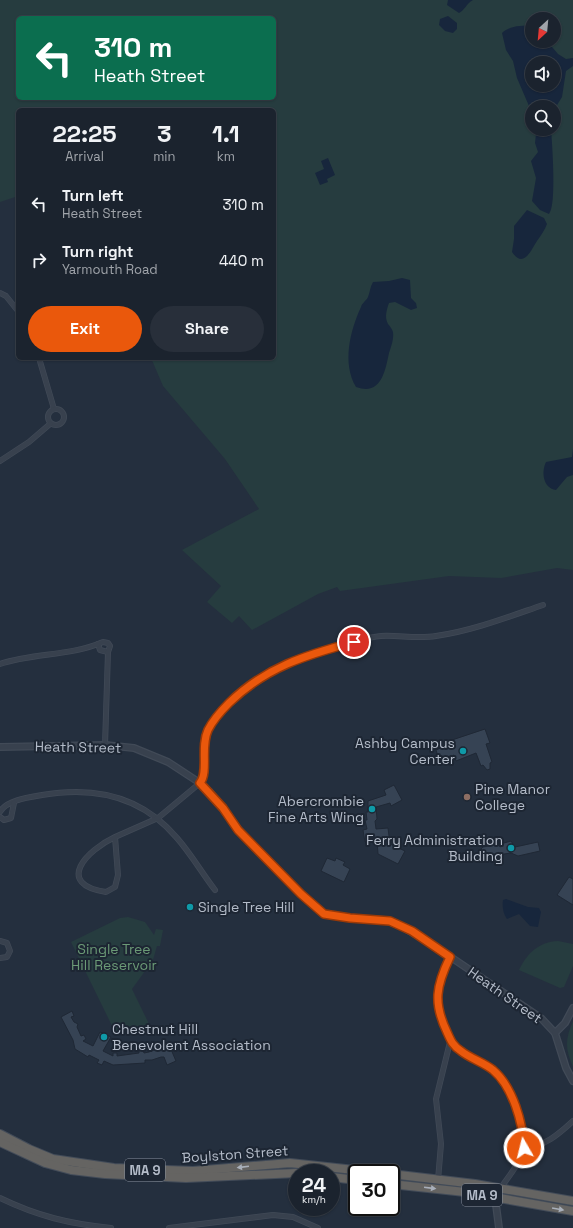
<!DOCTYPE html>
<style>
body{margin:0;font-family:"Space Grotesk",sans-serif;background:#282f3a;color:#f1f3f6;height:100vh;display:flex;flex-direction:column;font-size:15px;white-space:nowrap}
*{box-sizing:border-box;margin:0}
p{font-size:13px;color:#a0a4aa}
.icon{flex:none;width:22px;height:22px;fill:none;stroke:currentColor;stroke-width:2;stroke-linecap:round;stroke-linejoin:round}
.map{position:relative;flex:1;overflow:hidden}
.drawer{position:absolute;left:16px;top:108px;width:260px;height:252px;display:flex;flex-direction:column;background:#1b232e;border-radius:6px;box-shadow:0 1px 3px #0004,0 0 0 1px #39404a}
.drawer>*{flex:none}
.top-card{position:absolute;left:16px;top:16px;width:260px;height:84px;border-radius:6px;box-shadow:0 1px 3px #0004,0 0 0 1px #39404a;background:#0b6e4f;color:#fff;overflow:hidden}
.needle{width:26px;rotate:206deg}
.tools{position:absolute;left:525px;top:12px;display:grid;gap:8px}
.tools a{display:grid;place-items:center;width:36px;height:36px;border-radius:50%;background:#1b232e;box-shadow:0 1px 3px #0004,0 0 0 1px #39404a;font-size:20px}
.speed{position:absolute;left:288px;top:1164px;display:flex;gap:8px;font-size:20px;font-weight:700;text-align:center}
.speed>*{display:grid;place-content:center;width:52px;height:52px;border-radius:50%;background:#1b232e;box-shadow:0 1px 3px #0004,0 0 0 1px #39404a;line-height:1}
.speed small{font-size:10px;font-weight:400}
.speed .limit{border:2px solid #111;border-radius:6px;background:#fff;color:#111}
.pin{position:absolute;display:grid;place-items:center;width:34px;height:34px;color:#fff;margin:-17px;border:2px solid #fff;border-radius:50%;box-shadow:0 1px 4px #0007}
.me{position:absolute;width:44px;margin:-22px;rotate:352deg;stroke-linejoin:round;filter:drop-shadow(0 0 3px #0008)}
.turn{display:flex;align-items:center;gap:14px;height:84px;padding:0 12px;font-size:18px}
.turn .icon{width:52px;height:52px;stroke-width:2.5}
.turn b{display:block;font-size:28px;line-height:34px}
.eta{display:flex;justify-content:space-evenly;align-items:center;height:68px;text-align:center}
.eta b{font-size:24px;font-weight:600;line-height:28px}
.cta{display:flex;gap:8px;margin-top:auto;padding:8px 12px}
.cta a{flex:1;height:46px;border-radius:24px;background:#ea580c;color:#fff;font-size:16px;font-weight:600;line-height:46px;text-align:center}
.cta a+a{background:#282f3a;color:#f1f3f6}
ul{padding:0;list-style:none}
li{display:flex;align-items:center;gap:12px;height:56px;padding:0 12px}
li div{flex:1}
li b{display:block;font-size:15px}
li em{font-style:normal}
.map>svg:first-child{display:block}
.green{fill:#263c3f;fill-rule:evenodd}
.water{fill:#17263c;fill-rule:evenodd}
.building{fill:#364354;stroke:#1f2835}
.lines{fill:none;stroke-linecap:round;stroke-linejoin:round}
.minor-casing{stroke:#414a57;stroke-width:6}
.tertiary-casing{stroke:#414a57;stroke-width:8}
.trunk-casing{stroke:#434c59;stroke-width:10}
.minor{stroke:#38414e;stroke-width:4.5}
.tertiary{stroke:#38414e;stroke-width:5.5}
.trunk{stroke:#656462;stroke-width:8}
.oneway{fill:#a8afba}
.route-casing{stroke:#983908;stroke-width:10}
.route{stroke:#ea580c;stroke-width:7}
.culture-dot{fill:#0f9aa8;stroke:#1d2633;stroke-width:1.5}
.education-dot{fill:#8d6e63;stroke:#1d2633;stroke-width:1.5}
.labels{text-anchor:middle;stroke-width:4;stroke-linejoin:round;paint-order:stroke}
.shield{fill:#1d2633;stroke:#878f9c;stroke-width:1}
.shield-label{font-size:13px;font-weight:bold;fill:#b4bcc9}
.poi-label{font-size:14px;fill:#b4bcc9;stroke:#1d2633;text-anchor:end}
.street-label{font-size:14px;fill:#b4bcc9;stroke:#1d2633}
.park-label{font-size:14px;fill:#6b9a76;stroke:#1d2633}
</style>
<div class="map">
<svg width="573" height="1228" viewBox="0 0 573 1228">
<rect width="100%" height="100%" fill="#242f3e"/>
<g class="green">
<path d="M0 0H573V570L557 568 501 578 449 576 340 591 337 587 318 594 252 630 239 616 232 623 207 602 221 586 182 550 259 509 225 459 163 386 151 358H274V110H18V196L0 202ZM18 18H274V98H18ZM532 19H554V41H532ZM532 63H554V85H532ZM532 107H554V129H532Z"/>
<polygon points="128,917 145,922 154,935 156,929 163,930 160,946 157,946 153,960 132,989 149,1024 116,1034 71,942 120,918"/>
<path d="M558 941 573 944V966L564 987 560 988 519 970C527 953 539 942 558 941Z"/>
<path d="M573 1021V1067C565 1049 565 1039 573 1021Z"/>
</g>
<g class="water">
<path d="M448 0H473C466 4 465 10 459 13L447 5Z"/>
<polygon points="448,16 457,23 457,29 453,33 445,31 439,25 440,19"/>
<path d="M532 25V41H547L558 54 566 59 573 58V66L566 71 562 97 554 110V107H532V113L517 78 513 61 506 50 502 33C511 25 521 26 532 25ZM532 63H554V85H532Z"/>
<path d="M534 129H551C552 142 557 206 549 214L540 210 532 201 536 178 531 161 538 152 535 143 536 134Z"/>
<polygon points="328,158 335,175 327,179 328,182 320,185 315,173 324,169 321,161"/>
<path d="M527 210 544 218 547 224C545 230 541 235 537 241 532 248 524 270 512 252L514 239V226Z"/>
<path d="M402 278 410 280 411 298 416 303 417 308 411 310 395 302 389 303C387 309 384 317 388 324 390 326 392 329 393 332 394 339 391 347 389 353 385 372 381 396 356 387 342 363 350 331 361 307 362 303 366 301 368 297 370 292 370 287 373 282L389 281Z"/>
<path d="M573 449V475L567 477 556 490C543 488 541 472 546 462L572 457Z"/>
<path d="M506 899 528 907 539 908 541 912 538 927 530 926 519 914 507 919C503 914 502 906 503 900Z"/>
</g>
<g class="building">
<polygon points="485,729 490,743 486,744 492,762 490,763 490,769 487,770 483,765 481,766 476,753 456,761 454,755 439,760 436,750 450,744 449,741"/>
<polygon points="394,785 402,800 391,806 390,803 376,807 377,819 375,821 376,829 388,828 390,844 405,851 398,864 378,854 377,840 365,842 363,830 367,829 365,820 367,820 366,812 368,812 368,801 386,795 384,790"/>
<polygon points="503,839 504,843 511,841 515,847 538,842 540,851 518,856 511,853 504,854 501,858 494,857 494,855 485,857 485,855 483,855 481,849 483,847 489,846 492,842 501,847 499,840"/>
<polygon points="327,858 335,861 336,858 345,862 343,865 350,869 344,882 321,871"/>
<polygon points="569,877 573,879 573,905 557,895"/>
<polygon points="72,1011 74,1016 71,1017 74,1022 78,1024 77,1027 81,1036 84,1035 86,1039 83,1041 93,1046 100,1032 111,1037 103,1051 113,1056 113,1053 117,1053 117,1056 139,1053 139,1051 143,1050 144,1053 149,1052 164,1046 165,1049 170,1047 176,1061 167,1065 164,1057 161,1057 152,1060 145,1060 145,1063 113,1065 104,1061 102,1065 97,1063 99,1060 89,1055 88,1057 75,1049 73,1040 61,1017"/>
</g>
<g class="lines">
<g class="minor-casing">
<g id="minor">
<polyline points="0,293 6,296 18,311"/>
<polyline points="39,358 54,409"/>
<circle cx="56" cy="417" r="8"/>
<polyline points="0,461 29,442 50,424"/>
<polyline points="98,644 100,650 108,652"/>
<path d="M0 664C33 653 71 656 103 642L108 643 110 646 108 652 105 745"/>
<path d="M0 812C6 800 30 797 42 795 94 786 141 795 177 838 191 854 202 873 215 890"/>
<polyline points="0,817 4,820 11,818 14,803"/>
<path d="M115 837C87 850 54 884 106 892L115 887 118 875 115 837 158 818 200 783C208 772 202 757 204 745 206 730 214 719 224 708 256 673 298 658 343 645 355 642 368 637 381 636 399 635 417 639 436 636 472 631 508 617 543 605"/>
<polyline points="0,941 7,943 10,951 7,957 0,958"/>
<path d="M450 957C436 985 433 1003 447 1032 451 1040 453 1045 460 1051 470 1058 482 1062 492 1070 507 1081 528 1131 523 1149 520 1164 508 1177 500 1189"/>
<path d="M524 1148C545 1146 558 1135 573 1121"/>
<polyline points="438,1180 441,1144 436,1099 450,1042"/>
<path d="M0 1198C37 1216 70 1224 111 1228"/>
<polyline points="169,1228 273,1215 293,1217 318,1228"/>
</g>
</g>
<g class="tertiary-casing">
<g id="tertiary">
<polyline points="0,747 105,745 134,748 168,762 197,781 209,791 239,830 301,894 324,914 350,918 385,920 401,926 427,941 541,1018 555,1033 566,1068 573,1081"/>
<polyline points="555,1033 565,1023 573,1008"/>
<polyline points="495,1197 499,1228"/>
</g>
</g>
<g class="trunk-casing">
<g id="trunk">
<polyline points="0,1134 29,1149 53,1159 114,1168 193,1171 290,1163 382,1173"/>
<polyline points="0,1142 45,1163 71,1170 105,1174 186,1178 297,1173"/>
<polyline points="391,1174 475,1184 573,1201"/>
<polyline points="331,1177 357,1180"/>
<polyline points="391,1184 465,1192 573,1211"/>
</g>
</g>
<use href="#minor" class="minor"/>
<use href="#tertiary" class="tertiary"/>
<use href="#trunk" class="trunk"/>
</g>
<defs><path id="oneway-solid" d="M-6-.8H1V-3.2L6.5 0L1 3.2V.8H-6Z"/></defs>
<g class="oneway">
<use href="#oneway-solid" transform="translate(243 1167) rotate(173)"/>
<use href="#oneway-solid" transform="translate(430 1188) rotate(7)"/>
<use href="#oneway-solid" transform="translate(558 1209) rotate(10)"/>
</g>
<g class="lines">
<g class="route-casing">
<path id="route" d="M354 642C306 655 266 667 229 703 221 711 213 720 208 730 200 747 209 772 200 783L223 808 238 830 301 894 324 914 350 918 390 921 412 931 450 957C436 986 433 1003 447 1032 451 1041 453 1046 461 1051 471 1059 483 1062 493 1070 513 1087 523 1123 524 1148"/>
</g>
<use href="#route" class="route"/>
</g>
<g class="culture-dot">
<circle cx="463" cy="751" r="4"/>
<circle cx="372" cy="809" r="4"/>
<circle cx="511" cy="848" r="4"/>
<circle cx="190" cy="907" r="4"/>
<circle cx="104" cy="1037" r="4"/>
</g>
<circle class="education-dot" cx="467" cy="797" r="4"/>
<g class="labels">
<g class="shield">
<rect x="125" y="1159" width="40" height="22" rx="3"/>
<rect x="462" y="1184" width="40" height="22" rx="3"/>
</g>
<g class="shield-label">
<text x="145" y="1175">MA 9</text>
<text x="482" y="1200">MA 9</text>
</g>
<g class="poi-label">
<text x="455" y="748">Ashby Campus<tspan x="455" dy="16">Center</tspan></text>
<text x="475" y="794" text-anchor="start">Pine Manor<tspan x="475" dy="16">College</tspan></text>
<text x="364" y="806">Abercrombie<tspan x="364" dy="16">Fine Arts Wing</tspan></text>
<text x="503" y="845">Ferry Administration<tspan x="503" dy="16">Building</tspan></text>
<text x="198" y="912" text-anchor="start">Single Tree Hill</text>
<text x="112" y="1034" text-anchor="start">Chestnut Hill<tspan x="112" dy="16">Benevolent Association</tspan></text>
</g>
<g class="street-label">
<text transform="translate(78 747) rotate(1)" y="5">Heath Street</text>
<text transform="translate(505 995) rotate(35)" y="5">Heath Street</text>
<text transform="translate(235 1154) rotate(-4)" y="5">Boylston Street</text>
</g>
<g class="park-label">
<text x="114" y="954">Single Tree<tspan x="114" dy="16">Hill Reservoir</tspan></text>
</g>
</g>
</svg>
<div class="tools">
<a><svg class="needle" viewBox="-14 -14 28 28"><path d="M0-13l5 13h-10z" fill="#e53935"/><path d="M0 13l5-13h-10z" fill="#a0a4aa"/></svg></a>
<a><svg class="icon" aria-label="sound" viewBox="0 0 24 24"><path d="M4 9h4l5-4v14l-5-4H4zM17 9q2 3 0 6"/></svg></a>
<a><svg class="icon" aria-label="search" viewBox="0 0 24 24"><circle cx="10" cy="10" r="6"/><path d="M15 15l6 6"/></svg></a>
</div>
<div class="speed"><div>24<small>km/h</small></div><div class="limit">30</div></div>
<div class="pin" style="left:354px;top:642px;background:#d93025"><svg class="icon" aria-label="arrive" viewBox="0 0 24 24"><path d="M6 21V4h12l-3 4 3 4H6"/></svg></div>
<svg class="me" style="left:524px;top:1148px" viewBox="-20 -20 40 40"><circle r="17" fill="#ea580c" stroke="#fff" stroke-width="3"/><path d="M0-11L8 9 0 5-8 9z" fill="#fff"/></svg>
<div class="top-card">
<div class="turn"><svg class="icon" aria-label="left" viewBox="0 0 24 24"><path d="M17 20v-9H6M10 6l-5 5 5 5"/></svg><div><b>310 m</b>Heath Street</div></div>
</div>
<section class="drawer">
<div class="eta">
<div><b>22:25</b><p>Arrival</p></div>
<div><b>3</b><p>min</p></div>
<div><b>1.1</b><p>km</p></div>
</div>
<ul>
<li><svg class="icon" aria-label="left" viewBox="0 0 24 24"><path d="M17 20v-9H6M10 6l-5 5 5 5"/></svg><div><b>Turn left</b><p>Heath Street</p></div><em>310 m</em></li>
<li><svg class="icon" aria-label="right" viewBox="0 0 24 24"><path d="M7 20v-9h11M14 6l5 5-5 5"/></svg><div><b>Turn right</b><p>Yarmouth Road</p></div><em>440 m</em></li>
</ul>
<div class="cta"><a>Exit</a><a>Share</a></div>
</section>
</div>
